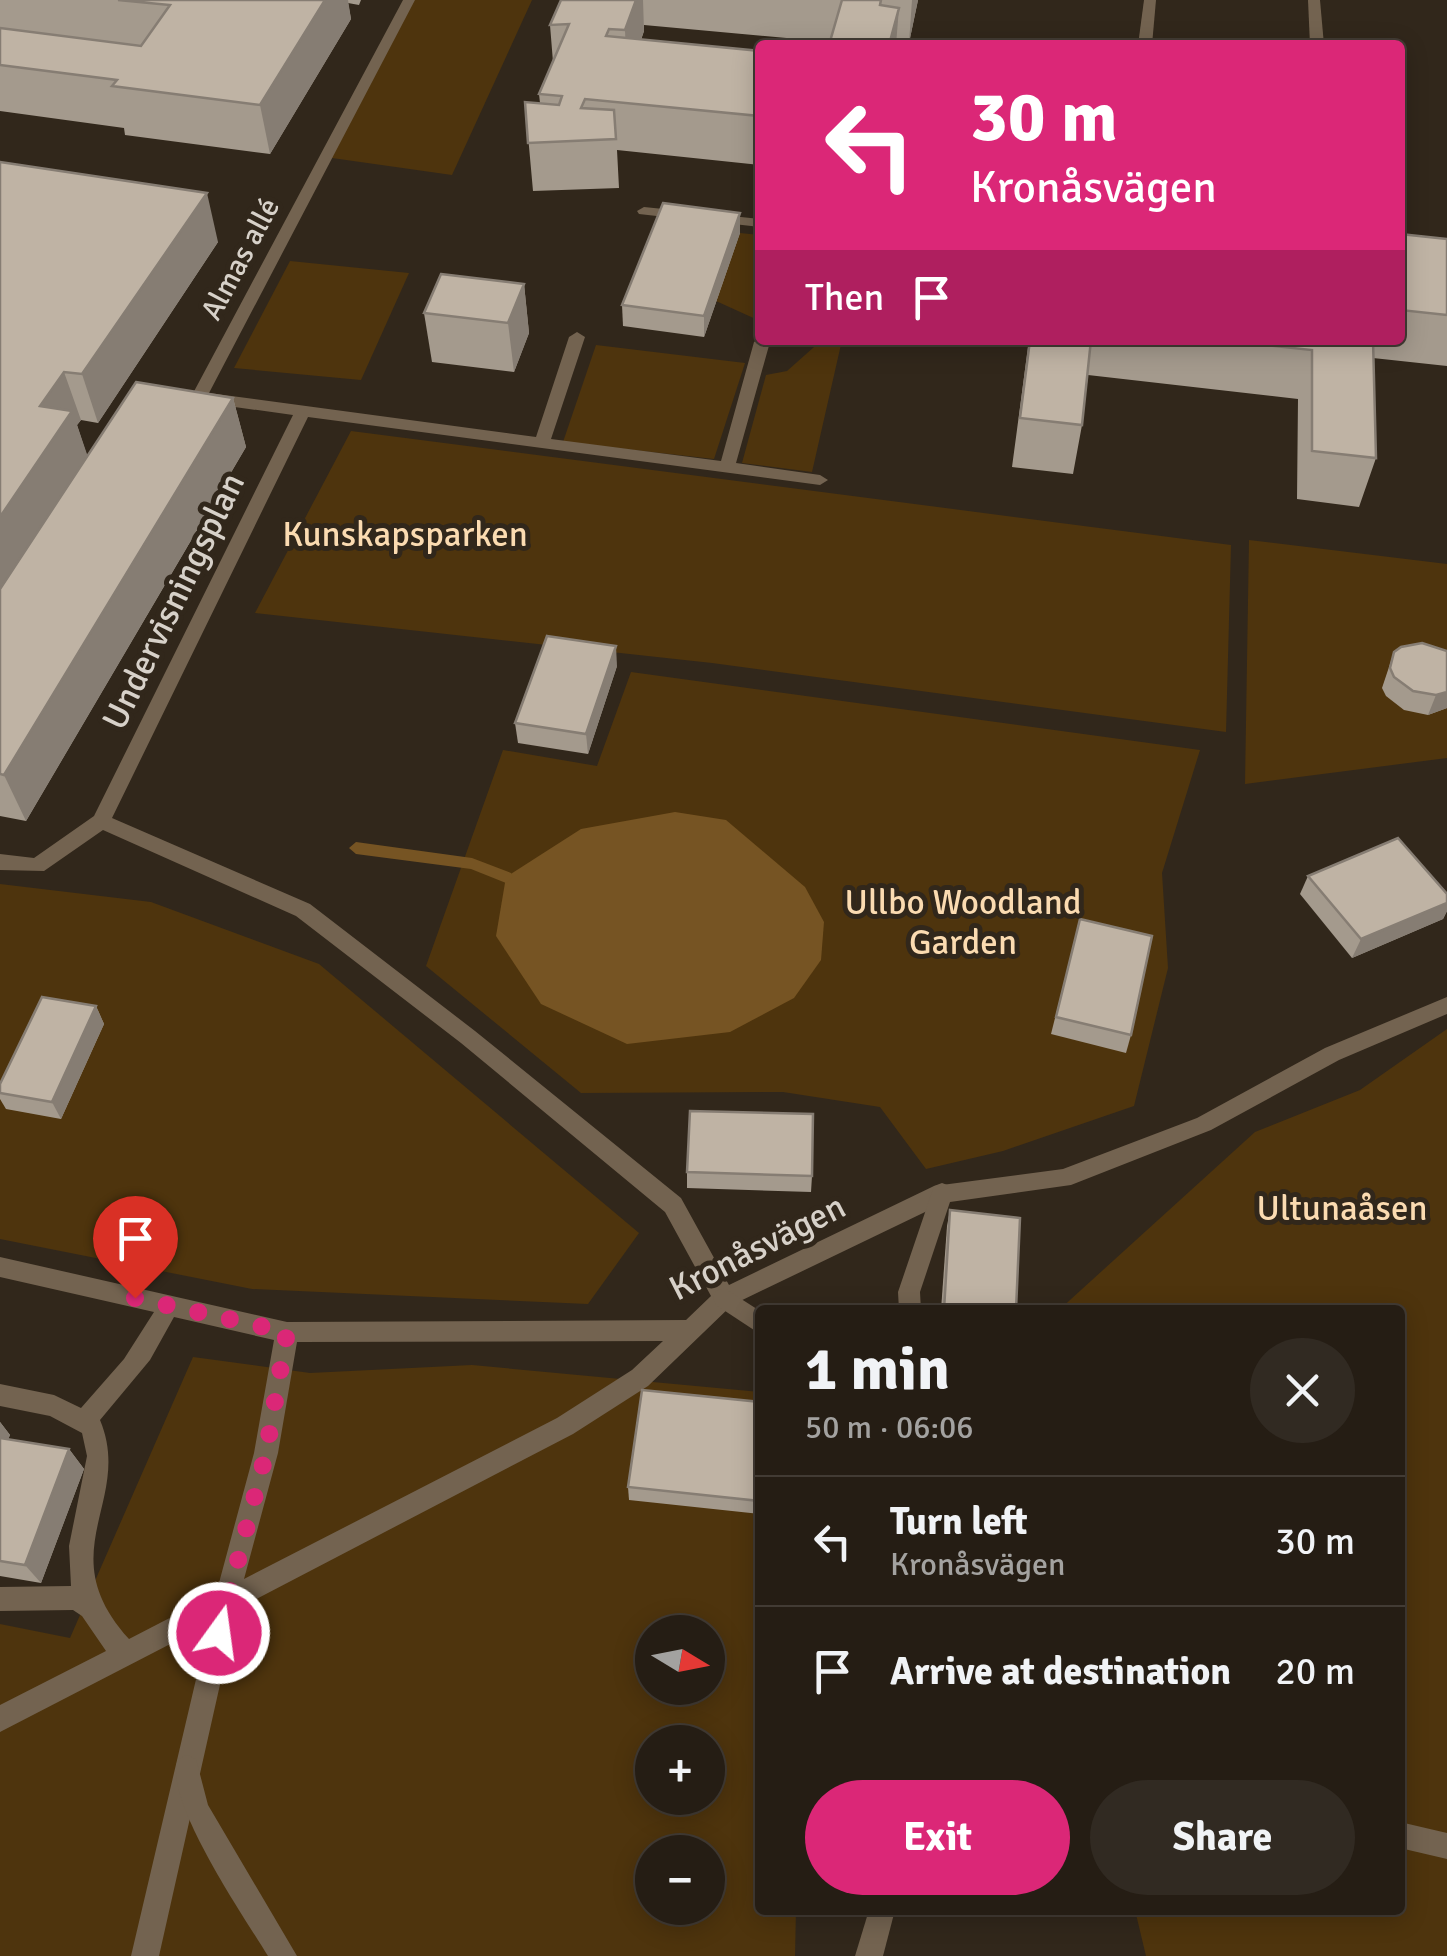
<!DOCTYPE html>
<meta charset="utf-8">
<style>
body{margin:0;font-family:Signika,sans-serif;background:#312a22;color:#f1f3f6;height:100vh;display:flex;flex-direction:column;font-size:38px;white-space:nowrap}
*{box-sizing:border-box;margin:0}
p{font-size:32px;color:#a3a2a0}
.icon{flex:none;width:55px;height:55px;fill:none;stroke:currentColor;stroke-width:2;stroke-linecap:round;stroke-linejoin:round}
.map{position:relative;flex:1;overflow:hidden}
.details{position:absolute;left:755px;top:1305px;width:650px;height:610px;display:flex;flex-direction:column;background:#251d14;border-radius:10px;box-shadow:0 5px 25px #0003,0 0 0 2px #423b34}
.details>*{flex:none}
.banner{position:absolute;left:755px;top:40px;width:650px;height:305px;border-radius:10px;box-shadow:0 5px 25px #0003,0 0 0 2px #423b34;background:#db2777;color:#fff;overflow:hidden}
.needle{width:65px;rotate:100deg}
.controls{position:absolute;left:635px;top:1615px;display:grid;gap:20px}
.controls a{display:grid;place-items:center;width:90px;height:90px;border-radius:50%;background:#251d14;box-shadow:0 5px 25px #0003,0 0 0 2px #423b34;font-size:50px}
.pin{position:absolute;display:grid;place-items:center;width:85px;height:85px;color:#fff;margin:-102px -42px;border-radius:50% 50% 50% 0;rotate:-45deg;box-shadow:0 0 10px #0007}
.pin .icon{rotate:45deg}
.me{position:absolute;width:110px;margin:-55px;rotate:14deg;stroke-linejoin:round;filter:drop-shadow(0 0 8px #0008)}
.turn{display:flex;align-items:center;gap:35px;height:210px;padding:0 50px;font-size:45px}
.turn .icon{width:130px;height:130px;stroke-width:2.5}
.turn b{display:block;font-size:70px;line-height:85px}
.then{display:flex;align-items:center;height:95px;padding:0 50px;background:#0003;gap:20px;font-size:38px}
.round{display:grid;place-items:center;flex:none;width:105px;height:105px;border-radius:52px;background:#312a22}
.summary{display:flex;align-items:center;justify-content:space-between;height:170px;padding:0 50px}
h1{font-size:60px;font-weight:700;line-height:75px}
.primary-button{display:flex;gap:20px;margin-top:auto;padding:20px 50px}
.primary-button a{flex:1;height:115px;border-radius:60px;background:#db2777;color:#fff;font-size:40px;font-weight:700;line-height:115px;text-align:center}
.primary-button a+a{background:#312a22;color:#f1f3f6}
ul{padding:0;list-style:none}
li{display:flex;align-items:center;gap:30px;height:130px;padding:0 50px;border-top:2px solid #423b34}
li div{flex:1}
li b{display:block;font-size:38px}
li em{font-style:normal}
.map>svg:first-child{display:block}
.green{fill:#4e340d;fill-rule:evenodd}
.water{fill:#765423}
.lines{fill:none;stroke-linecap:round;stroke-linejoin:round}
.stream{fill:#765423;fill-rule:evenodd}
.service{fill:#736350;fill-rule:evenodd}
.minor{fill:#736350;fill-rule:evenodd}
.wall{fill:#a49a8d}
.shaded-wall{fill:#867d73}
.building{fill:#bfb3a4;stroke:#867d73;stroke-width:2.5}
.route{stroke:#db2777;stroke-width:18;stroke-dasharray:0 32.4}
.labels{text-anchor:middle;stroke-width:10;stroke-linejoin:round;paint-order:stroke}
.far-street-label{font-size:30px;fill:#d7d1c9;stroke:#31271b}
.park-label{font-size:35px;fill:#fbdbb1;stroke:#31271b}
.street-label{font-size:35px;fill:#d7d1c9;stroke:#31271b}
</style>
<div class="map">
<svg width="1447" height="1956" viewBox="0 0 1447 1956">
<rect width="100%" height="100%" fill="#31271b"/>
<g class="green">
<polygon points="409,0 532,0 452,175 325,157"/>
<polygon points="740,233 760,235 760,321 716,301"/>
<polygon points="290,261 409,273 361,380 234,368"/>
<polygon points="801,340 842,340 812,472 742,463 766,375 787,371 814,347"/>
<polygon points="596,345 745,363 714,459 563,442"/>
<polygon points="351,431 1231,545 1226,732 712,663 255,613"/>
<polygon points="1249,540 1447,564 1447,758 1245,784"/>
<polygon points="631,672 1200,750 1162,873 1168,968 1134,1106 1003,1151 926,1169 880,1107 783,1092 581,1093 426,966 503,750 597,766"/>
<polygon points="0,884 151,902 319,964 639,1233 588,1304 252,1289 0,1239"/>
<polygon points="1447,1029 1447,1956 1146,1956 1135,1910 1400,1910 1400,1310 1059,1310 1255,1132 1360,1090"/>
<path d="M193 1357 310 1373 472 1365 760 1392V1910H796L795 1956H0V1624L70 1638ZM652 1632H708V1688H652ZM652 1742H708V1798H652ZM652 1852H708V1908H652Z"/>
</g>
<polygon class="water" points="675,812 726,820 805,887 824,922 821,960 794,998 730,1032 627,1044 541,1004 496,936 506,877 581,829"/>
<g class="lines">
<polygon class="stream" points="356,842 472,858 511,873 513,877 506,883 471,869 356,854 349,848"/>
<g class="service">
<path d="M403 0H415L209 393 536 437 569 337 577 332 585 337 551 439 721 461 754 342 760 338 770 342 736 463 820 475 828 480 820 485 308 417 112 818 310 904 475 1031 681 1198 729 1285 934 1186 942 1183 950 1186 953 1193 950 1200 732 1305 648 1386 573 1434 237 1609 159 1956H131L209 1624 0 1732V1705L106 1651 82 1616 73 1610 0 1611V1587L71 1586 69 1546 87 1456 82 1433 50 1416 0 1406V1384L54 1395 81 1408 124 1359 154 1312 0 1277V1257L287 1322 686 1320 711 1296 665 1212 461 1043 296 916 103 830 44 871 0 870V854L34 858 94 816 293 415 199 402 191 397ZM174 1317 274 1340 254 1453 216 1594 129 1639C49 1551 134 1501 100 1420L150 1360ZM663 1341 632 1370 557 1418 244 1579 278 1453 297 1342Z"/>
<polygon points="1144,0 1156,0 1152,45 1138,45"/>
<polygon points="1308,0 1320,0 1324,45 1310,45"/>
<polygon points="644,207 683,211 690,215 683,219 639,214 637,211"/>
<polygon points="712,214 760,219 760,227 707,221 707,215"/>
</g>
<g class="minor">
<polygon points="1447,997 1447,1014 1339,1060 1211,1130 1071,1185 950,1202 920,1292 921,1310 899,1310 898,1292 934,1186 1063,1169 1197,1118 1325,1048"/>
<polygon points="724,1288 760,1311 760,1334 716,1305 713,1298 716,1291"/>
<path d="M187 1755 196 1759 208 1805 297 1956H268C245 1918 162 1798 178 1759Z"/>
<polygon points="1400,1822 1447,1833 1447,1859 1400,1848"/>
<polygon points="869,1910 895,1910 883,1956 855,1956"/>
</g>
</g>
<g class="wall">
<polygon points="0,0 361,0 359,5 348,3 351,19 270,154 125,135 124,128 0,111"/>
<polygon points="561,0 918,0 909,43 830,42 644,25 644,31 641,40 760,51 760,165 617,150 619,188 533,191 525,102 540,103 539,94 553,62 550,25"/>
<polygon points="0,162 218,242 98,423 81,420 77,425 87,456 233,398 246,447 26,821 0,816"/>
<polygon points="740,213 740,233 704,337 623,326 622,305"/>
<polygon points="1400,234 1447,239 1447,366 1373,358 1376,458 1359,507 1297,499 1298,399 1088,375 1082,425 1073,474 1012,467 1029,340 1400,340"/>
<polygon points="524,284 529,333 514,372 432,362 424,313"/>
<polygon points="1447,651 1447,708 1428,715 1404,710 1386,696 1382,688 1394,652"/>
<polygon points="617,666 588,754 518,743 515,723"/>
<polygon points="1308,876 1447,894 1447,911 1443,919 1352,958 1300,894"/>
<polygon points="1080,919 1131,1035 1126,1053 1051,1034"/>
<polygon points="96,1006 104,1024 61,1119 6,1109 0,1099 0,1084"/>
<polygon points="687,1172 812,1176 811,1192 687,1188"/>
<polygon points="950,1210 1016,1310 941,1310 947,1226"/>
<polygon points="760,1402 760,1514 629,1500 628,1487"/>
<polygon points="0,1422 10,1435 8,1439 69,1449 84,1469 41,1583 0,1576"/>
</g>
<g class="shaded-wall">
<polygon points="325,0 348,0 351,19 270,154 260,105"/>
<polygon points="636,0 643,0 644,31 627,78 625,30"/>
<polygon points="912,0 918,0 909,43"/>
<polygon points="899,8 896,45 889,45"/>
<polygon points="207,193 218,242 98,423 82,374"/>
<polygon points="740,213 740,233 704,337 704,316"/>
<polygon points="524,284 529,333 514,372 508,323"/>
<polygon points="64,372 81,420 77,425 89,460 0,595 0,517 40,406"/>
<polygon points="233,398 246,447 26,821 4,775"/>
<polygon points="616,646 617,666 588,754 586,734"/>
<polygon points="1447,692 1447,708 1428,715 1436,695"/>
<polygon points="1447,903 1447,911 1443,919 1352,958 1361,939"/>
<polygon points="96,1006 104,1024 61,1119 52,1102"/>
<polygon points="0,1422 10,1435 2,1455 0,1453"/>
<polygon points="69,1449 84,1469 41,1583 25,1565"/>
</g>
<g class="building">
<polygon points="118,0 325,0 260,105 112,86 117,80 0,65 0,28 141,46 170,5"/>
<polygon points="561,0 636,0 625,30 609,29 606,36 760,51 760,116 585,99 581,108 614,110 616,139 528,143 525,102 559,105 562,96 539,94 569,24 550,25"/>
<polygon points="842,0 881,0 880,5 899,8 889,45 829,45"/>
<polygon points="0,162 207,193 82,374 64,372 40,406 72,411 0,517"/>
<polygon points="663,203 740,213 704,316 622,305"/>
<polygon points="1400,234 1447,239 1447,315 1400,310"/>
<polygon points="441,274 524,284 508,323 424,313"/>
<polygon points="1030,340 1091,340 1082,425 1020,418"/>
<polygon points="1221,340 1373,340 1376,458 1312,451 1312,350"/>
<polygon points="136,382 233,398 4,775 0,774 0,589"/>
<polygon points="547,636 616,646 586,734 515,723"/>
<polygon points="1422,643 1447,651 1447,692 1436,695 1413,691 1394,677 1390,668 1394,652 1401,647"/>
<polygon points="1398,838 1447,894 1447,903 1361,939 1308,876"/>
<polygon points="1080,919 1152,936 1131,1035 1056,1017"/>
<polygon points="42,997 96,1006 52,1102 0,1093 0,1084"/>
<polygon points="690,1111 813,1114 812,1176 687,1172"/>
<polygon points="950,1210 1020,1218 1016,1310 944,1310"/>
<polygon points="642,1390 760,1402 760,1501 628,1487"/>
<polygon points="0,1438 69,1449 25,1565 0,1561"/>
</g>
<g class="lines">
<polyline class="route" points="135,1298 287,1332 266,1453 219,1633"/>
</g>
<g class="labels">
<g class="far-street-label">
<text transform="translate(240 259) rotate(-62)" y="10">Almas allé</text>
</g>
<g class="park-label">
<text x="405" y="546">Kunskapsparken</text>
<text x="963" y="914">Ullbo Woodland<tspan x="963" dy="40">Garden</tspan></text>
<text x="1342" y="1220">Ultunaåsen</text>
</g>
<g class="street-label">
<text transform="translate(173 601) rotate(-64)" y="12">Undervisningsplan</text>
<text transform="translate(757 1247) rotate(-27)" y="12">Kronåsvägen</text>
</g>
</g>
</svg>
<div class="controls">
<a><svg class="needle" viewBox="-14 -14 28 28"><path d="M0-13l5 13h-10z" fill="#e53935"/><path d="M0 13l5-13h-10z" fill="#a3a2a0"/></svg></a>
<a>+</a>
<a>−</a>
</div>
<div class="pin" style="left:135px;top:1298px;background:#d93025"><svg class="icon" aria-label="arrive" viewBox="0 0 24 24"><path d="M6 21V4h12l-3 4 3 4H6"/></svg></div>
<svg class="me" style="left:219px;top:1633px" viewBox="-20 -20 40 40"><circle r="17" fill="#db2777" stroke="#fff" stroke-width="3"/><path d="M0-11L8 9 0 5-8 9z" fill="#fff"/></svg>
<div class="banner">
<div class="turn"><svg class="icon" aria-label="left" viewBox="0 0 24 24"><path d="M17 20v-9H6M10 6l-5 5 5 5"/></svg><div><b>30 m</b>Kronåsvägen</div></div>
<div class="then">Then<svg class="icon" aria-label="arrive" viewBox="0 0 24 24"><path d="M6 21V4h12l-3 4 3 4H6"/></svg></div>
</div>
<section class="details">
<div class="summary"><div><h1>1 min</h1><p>50 m · 06:06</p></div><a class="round"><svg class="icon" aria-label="close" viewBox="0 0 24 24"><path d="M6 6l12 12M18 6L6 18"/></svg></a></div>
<ul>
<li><svg class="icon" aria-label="left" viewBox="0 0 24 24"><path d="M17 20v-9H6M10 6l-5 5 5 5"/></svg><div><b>Turn left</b><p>Kronåsvägen</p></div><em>30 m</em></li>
<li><svg class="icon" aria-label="arrive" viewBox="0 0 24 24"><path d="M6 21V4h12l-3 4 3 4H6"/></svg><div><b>Arrive at destination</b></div><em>20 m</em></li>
</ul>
<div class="primary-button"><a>Exit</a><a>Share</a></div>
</section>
</div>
